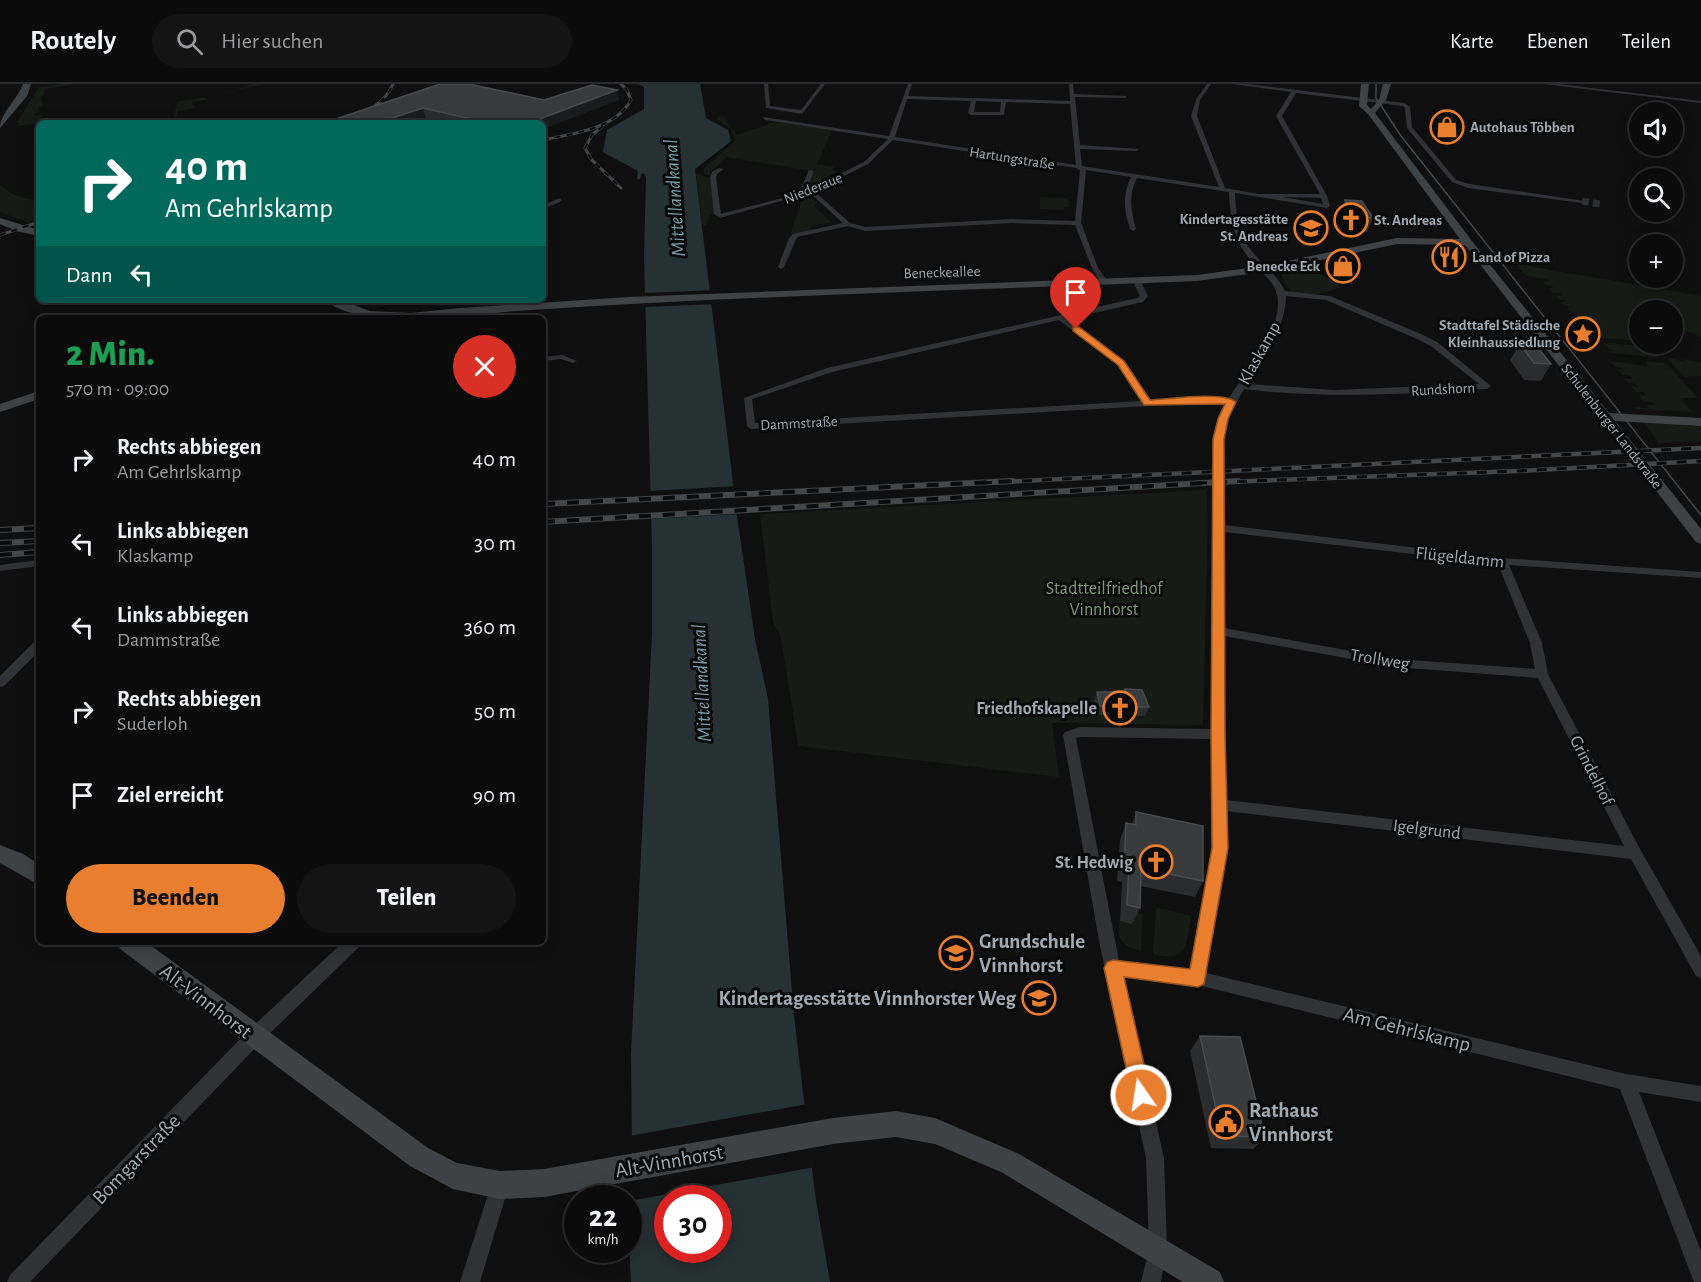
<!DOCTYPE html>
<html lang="de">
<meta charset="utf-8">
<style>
body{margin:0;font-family:"Alegreya Sans",sans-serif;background:#141415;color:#f1f3f6;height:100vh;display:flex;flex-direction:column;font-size:22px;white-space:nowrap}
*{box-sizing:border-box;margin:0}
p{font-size:20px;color:#9a9b9d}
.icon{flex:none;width:33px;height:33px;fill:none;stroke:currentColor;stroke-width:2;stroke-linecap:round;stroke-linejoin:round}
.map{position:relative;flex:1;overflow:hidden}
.panel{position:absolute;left:36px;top:231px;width:510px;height:630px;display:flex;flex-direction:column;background:#0b0b0c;border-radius:9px;box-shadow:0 3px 15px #0003,0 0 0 2px #2b2b2d}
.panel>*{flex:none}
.guide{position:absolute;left:36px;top:36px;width:510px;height:183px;border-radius:9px;box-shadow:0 3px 15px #0003,0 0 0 2px #2b2b2d;background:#00695c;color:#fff;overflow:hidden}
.buttons{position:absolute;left:1629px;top:18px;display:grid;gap:12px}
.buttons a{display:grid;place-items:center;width:54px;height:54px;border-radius:50%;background:#0b0b0c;box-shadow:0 3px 15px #0003,0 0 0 2px #2b2b2d;font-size:30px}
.speed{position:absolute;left:564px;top:1101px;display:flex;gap:12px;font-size:30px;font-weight:700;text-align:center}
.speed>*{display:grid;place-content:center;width:78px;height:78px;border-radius:50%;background:#0b0b0c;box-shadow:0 3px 15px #0003,0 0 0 2px #2b2b2d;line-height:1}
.speed small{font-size:15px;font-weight:400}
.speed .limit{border:9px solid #d22;background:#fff;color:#111}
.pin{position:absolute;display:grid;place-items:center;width:51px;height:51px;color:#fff;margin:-62px -26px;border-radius:50% 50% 50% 0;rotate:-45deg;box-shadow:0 0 6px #0007}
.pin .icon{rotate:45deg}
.me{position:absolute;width:66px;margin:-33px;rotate:347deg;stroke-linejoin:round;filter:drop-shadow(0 0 4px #0008)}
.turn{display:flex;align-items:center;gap:21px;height:126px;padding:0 30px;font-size:27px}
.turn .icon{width:78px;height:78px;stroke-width:2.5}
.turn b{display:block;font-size:42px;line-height:51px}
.then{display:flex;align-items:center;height:57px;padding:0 30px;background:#0003;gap:12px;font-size:22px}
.round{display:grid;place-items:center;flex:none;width:63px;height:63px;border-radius:32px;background:#141415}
.summary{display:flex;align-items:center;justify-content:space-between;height:102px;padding:0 30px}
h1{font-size:36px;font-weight:800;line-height:45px;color:#1e9e55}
.button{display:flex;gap:12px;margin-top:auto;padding:12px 30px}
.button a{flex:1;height:69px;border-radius:36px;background:#e97e2e;color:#111;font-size:24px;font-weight:800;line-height:69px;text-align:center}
.button a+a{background:#141415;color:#f1f3f6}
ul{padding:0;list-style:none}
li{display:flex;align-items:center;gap:18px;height:84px;padding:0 30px}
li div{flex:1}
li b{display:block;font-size:22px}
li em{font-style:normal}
header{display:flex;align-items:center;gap:36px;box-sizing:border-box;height:84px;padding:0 30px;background:#0b0b0c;border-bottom:2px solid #2b2b2d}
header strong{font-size:28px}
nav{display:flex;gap:33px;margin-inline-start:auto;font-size:21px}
.search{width:420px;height:54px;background:#141415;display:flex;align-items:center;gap:15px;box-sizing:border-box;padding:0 21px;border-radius:33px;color:#9a9b9d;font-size:22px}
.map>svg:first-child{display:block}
.green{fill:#161b16}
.water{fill:#263133;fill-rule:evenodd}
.pier{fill:#0f0f10}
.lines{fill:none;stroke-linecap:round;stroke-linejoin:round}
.street-tunnel{stroke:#2c2e30;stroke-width:7;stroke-dasharray:7 4;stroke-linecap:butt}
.street{fill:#303235;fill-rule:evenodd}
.secondary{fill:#3e4245;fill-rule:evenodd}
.tram{stroke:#43474a;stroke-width:1.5}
.rail-far2-casing{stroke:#43474a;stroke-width:3}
.rail-far1-casing{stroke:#43474a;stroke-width:4.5}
.rail-casing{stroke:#43474a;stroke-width:6}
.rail-far2{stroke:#0a0a0b;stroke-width:2;stroke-dasharray:6;stroke-linecap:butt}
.rail-far1{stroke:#0a0a0b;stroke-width:3;stroke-dasharray:10;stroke-linecap:butt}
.rail{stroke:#0a0a0b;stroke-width:4;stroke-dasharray:12;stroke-linecap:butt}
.wall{fill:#2b2c2e}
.shaded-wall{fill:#1a1b1c}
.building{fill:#383a3c;stroke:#484b4e;stroke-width:1.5}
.route{fill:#e97e2e;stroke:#97521e;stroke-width:1.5}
.labels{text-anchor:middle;stroke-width:6;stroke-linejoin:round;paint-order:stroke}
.far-poi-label{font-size:15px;font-weight:bold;fill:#a1a9b1;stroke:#0a0a0b;text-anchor:start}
.far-street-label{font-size:15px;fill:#a1a9b1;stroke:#0a0a0b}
.street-label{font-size:18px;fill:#a1a9b1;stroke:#0a0a0b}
.park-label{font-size:18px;fill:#7e9b78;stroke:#0a0a0b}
.poi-label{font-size:18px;font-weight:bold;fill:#a1a9b1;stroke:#0a0a0b;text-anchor:end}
.water-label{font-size:20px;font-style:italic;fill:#78a0ab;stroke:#0a0a0b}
.near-poi-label{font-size:21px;font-weight:bold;fill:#a1a9b1;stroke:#0a0a0b;text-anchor:start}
.near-street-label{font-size:21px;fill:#a1a9b1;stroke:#0a0a0b}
</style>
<header>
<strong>Routely</strong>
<div class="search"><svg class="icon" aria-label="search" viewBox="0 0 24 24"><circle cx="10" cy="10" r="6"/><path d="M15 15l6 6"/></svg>Hier suchen</div>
<nav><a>Karte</a><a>Ebenen</a><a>Teilen</a></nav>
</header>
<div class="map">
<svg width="1701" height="1198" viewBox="0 0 1701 1198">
<rect width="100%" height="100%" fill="#0f0f10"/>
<g class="green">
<polygon points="61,0 73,0 46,5 41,15 44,22 38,23 40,28 35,29 36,32 41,31 43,37 49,37 18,42 20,39 17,38 39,3"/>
<polygon points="252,0 265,0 205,13 206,15 224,13 192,18 196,24 178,27 175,39 173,39 177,18 232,8"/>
<polygon points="721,30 737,51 775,38 832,46 817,80 834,83 832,86 838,87 815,100 809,99 817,81 813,87 727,73 710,88 711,92 705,90 703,85 735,57 731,45 716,35"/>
<polygon points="696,89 711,95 714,130 709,132 706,141 702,141"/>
<polygon points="0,101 12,110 39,118 39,135 29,139 0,128"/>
<polygon points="804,112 810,113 818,120 813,121 831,138 810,143 813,146 790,151"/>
<polygon points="1040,113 1068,114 1069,123 1064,123 1064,126 1040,125"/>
<polygon points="1517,180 1701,212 1701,254 1697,250 1682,246 1684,249 1674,249 1672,226 1640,226 1639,251 1633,251 1638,257 1599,254 1596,250 1602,250 1600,247 1582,244 1578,239 1584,239 1576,236 1572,231 1578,232 1576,229 1570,228 1566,224 1571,223 1564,222 1561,218 1566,217 1558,215 1555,211 1561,212 1560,209 1553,209 1549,204 1554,203 1546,201 1543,197 1549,198 1547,195 1526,192"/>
<path d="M1308 184 1343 202C1330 208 1299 218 1288 203 1285 199 1283 194 1281 190Z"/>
<polygon points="1603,259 1648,262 1660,274 1612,269 1610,267 1617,267 1608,264"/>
<polygon points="1666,273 1685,278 1683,275 1701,279 1701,292 1684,293"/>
<polygon points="1610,277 1648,282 1645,277 1666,279 1698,314 1680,314 1692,328 1636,325 1634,323 1649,324 1647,321 1654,321 1652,318 1644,318 1639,311 1646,312 1644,308 1636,308 1631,302 1638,303 1636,300 1628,299 1625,295 1632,295 1630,292 1622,291 1618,286 1624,285 1615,283"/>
<polygon points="1642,336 1701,338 1701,357 1659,359"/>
<polygon points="1206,406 1208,433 1203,641 1052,639 1059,693 798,662 781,553 773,538 760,430"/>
<path d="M1156 823 1191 832C1186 860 1189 880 1153 870Z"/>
<path d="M1133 828 1143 830 1141 867C1123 863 1116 856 1120 837L1132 840Z"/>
</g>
<path class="water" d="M638 0H700L706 34 728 46 731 57 695 85 737 432 755 555 768 615 794 932 815 1110 830 1198H631L629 1157 633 1146 631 971 652 550V464L644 172 646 95 645 90 642 89 640 95H637L638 87 603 68 607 46 644 25V3ZM668 1114H718V1166H668Z"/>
<g class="pier">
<polygon points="714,206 716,220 644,223 643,209"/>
<polygon points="737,402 740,430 648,435 648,407"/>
<polygon points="808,1020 815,1083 630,1117 629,1052"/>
</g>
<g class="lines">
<polyline class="street-tunnel" points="1582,117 1600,120"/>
<g class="street">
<polygon points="764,0 768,0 770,22 801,26 821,0 825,0 802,30 766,24"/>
<path d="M908 0H912L908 12 1070 17 1069 0H1073L1074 10 1127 12 1125 14 1075 13 1080 61 1139 65 1136 67 1080 65 1082 82 1219 103 1191 32 1196 16 1207 0H1211L1200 16 1197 32 1225 104 1259 110H1320L1276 32 1291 8 1233 0H1247L1404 19 1410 23 1412 43 1456 96 1469 100 1585 117 1582 119 1468 104 1452 98 1407 44 1405 24 1403 22 1296 9 1282 32 1327 112 1330 122 1327 124 1235 109C1236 131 1239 154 1255 171 1265 183 1278 192 1285 207L1330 212 1421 250 1437 258 1491 302 1487 305C1405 310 1325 315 1244 305L1230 331 1224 355V441L1502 474 1701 488V494L1509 481 1542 559 1548 590 1640 765 1701 872V894L1696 892 1631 775 1226 727 1227 764 1207 875 1206 889 1626 990 1701 1002V1018L1639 1008 1701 1167V1198H1694L1620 1005 1198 901 1123 892 1164 1074 1167 1166 1161 1198H1141L1149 1166 1146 1074 1100 862 1063 651 1065 648 1080 643 1212 645 1214 355 1219 335 1226 319 1148 322 751 345 747 342 744 314 827 284 1137 214 1140 212 1132 196 1136 194 1140 196 1148 212 1143 218 1067 235 1124 277 1150 316 1229 314C1244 290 1264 267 1274 240 1288 198 1262 195 1243 166 1232 149 1230 128 1229 108L1137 94C1128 111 1131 127 1136 145L1133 147 1130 145C1124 127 1122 111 1131 93L1086 86 1081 139 1098 184 1108 198 1104 200H1101L1092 184 1075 141 1012 139 865 147 848 142 797 153 784 183 781 185 778 183 789 154 793 150 843 139 810 109 720 134 714 130 710 94 712 88 719 84 724 85 717 90 716 94 721 130 802 109 806 106 802 102 809 86 814 87 808 102 811 104 864 78 888 55 765 36 763 33 889 52ZM907 15 971 17 968 29 971 31H1004L1006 18 1070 20 1076 81 895 53ZM976 17 1001 18 1000 28H974ZM893 56 1076 84 1080 86 1075 137 1012 135 865 143 850 139 814 107 868 80ZM1282 113 1321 114 1323 120ZM1286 212 1326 216 1415 254 1431 262 1479 300 1334 306 1247 300C1265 272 1285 246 1286 212ZM1059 236 1118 281 1142 317 755 339 752 315 832 288ZM1224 448 1498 480 1530 559 1535 585 1395 575 1224 544ZM1224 552 1395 583 1538 594 1624 762 1226 716ZM1080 653 1212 655 1213 764 1191 886 1119 877 1076 654Z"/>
<polygon points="1544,0 1558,0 1701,17 1701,19"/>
<polygon points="560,114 562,117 543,125 543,121"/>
<polygon points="562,271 577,277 573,279 561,275 543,277 543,273"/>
<polygon points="39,476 39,482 0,487 0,481"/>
<polygon points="39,556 39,567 4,602 0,603 0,592 35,557"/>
<polygon points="343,858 362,858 359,863 261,958 30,1198 7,1198 10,1191 249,946"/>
<polygon points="500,1092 506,1095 509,1101 480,1198 460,1198 491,1101 494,1095"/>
</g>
<g class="secondary">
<path d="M23 0H31L27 12 0 44C0 29 18 15 23 0Z"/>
<path d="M1361 0H1369L1367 21 1371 25 1379 16 1383 0H1391L1386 16 1375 29 1491 182 1609 329 1701 334V342L1615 337 1701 445V460L1696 458 1465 161 1397 160 1263 188 1197 197C970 206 743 212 516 227 471 230 359 247 325 216H341L370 227 411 229 460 224 629 213 1197 191 1263 182 1397 154 1460 155 1368 30 1359 22Z"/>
<polygon points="0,134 39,146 39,152 16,147 0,140"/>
<polygon points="39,307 39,315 0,328 0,320"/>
<polygon points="0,761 23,770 39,780 39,801 0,779"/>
<polygon points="117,858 146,858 428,1064 457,1079 500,1087 544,1085 833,1034 896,1027 935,1034 1019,1070 1220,1188 1224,1198 1183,1198 1001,1088 935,1060 896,1053 833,1060 544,1113 500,1115 453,1105 410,1082 120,865"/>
</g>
<polyline class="tram" points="1376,0 1376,14 1401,52 1701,431"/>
<g class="rail-far2-casing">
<g id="rail-far2">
<path d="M337 39C359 30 383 24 393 0"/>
<polyline points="603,42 592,51 585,64 591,75 621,104"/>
<path d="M543 56C574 49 614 46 631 16L627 6 621 0"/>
<polyline points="0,151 39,138"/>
</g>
</g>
<g class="rail-far1-casing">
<g id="rail-far1">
<polyline points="982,399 1701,364"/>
<polyline points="1197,399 1518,387 1701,377"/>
</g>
</g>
<g class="rail-casing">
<g id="rail">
<polyline points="543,420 1013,397"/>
<polyline points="543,438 1238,397"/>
<polyline points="0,446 39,444"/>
<polyline points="0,459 39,457"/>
<polyline points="0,471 39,468"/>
</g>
</g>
<use href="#rail-far2" class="rail-far2"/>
<use href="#rail-far1" class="rail-far1"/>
<use href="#rail" class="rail"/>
</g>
<g class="wall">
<polygon points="440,0 544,16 617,6 619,16 543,39 448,39 426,34 411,39 324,39"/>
<polygon points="1345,116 1373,134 1367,148 1349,147 1339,130"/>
<polygon points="1520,260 1551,280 1541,297 1524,296 1510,276"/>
<polygon points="1125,605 1149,623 1145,632 1097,631 1094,617 1097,608 1124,608"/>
<polygon points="1136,728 1203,797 1195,813 1140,802 1140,824 1132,840 1120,837 1122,798 1117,797 1120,756 1126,739 1132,740"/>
<polygon points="1200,952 1265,1053 1253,1065 1211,1064 1190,967"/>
</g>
<g class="shaded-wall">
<polygon points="617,6 619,16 543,45 543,39 529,39"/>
<polygon points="423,24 426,34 411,39 380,39 380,38"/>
</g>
<g class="building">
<polygon points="440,0 469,0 544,16 592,1 617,6 529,39 475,39 480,37 423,24 380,38 384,39 324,39"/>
<polygon points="1345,116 1362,117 1373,134 1354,133"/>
<polygon points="1520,260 1536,261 1551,280 1534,279"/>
<polygon points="1125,605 1142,606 1149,623 1100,622 1097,608 1125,608"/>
<polygon points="1136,728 1203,742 1203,797 1141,784 1140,824 1127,821 1129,781 1124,781 1126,739 1136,741"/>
<polygon points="1200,952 1240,953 1265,1053 1222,1052"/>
</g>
<path class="route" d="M1073 243H1079L1124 277 1150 316C1170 315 1222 307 1236 318L1228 335 1224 355 1225 650 1228 764 1204 900 1198 903 1124 893 1151 1011 1148 1018 1141 1020 1135 1018 1132 1011 1104 884 1107 878 1113 876 1190 885 1212 764 1211 650 1213 355 1218 335 1225 320 1144 321 1118 281 1073 247Z"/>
<defs>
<g id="shop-ring" transform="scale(1.725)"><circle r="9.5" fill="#0a0a0b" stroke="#e97e2e" stroke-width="1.5"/><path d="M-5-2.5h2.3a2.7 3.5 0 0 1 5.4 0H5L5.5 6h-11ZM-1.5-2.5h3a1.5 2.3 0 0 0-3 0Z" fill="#e97e2e"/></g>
<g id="church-ring" transform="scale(1.725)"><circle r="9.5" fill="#0a0a0b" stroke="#e97e2e" stroke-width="1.5"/><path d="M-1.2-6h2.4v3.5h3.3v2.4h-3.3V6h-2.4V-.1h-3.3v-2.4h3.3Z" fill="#e97e2e"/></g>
<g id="school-ring" transform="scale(1.725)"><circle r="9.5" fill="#0a0a0b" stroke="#e97e2e" stroke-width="1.5"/><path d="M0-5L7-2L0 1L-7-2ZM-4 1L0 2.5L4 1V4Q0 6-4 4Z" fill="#e97e2e"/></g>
<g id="restaurant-ring" transform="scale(1.725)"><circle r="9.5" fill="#0a0a0b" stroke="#e97e2e" stroke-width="1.5"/><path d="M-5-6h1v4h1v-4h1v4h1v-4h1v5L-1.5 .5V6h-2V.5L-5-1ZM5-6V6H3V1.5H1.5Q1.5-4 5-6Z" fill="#e97e2e"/></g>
<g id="sight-ring" transform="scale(1.725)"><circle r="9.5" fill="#0a0a0b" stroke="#e97e2e" stroke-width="1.5"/><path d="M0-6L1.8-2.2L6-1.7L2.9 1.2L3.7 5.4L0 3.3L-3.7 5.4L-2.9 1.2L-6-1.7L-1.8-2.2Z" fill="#e97e2e"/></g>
<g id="civic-ring" transform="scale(1.725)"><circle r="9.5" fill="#0a0a0b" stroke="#e97e2e" stroke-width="1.5"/><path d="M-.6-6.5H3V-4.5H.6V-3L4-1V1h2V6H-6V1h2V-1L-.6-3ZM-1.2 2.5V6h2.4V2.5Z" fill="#e97e2e"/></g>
</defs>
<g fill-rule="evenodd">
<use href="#shop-ring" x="1447" y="43"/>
<use href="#church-ring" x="1351" y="136"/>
<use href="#school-ring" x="1311" y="144"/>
<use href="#restaurant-ring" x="1449" y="173"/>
<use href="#shop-ring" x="1343" y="182"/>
<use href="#sight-ring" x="1583" y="250"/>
<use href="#church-ring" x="1120" y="624"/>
<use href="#church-ring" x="1156" y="778"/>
<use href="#school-ring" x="956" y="869"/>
<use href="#school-ring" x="1039" y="914"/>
<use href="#civic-ring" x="1226" y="1038"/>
</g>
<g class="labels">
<g class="far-poi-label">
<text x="1470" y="48">Autohaus Többen</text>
<text x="1288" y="140" text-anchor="end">Kindertagesstätte<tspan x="1288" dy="17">St. Andreas</tspan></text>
<text x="1374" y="141">St. Andreas</text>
<text x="1472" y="178">Land of Pizza</text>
<text x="1320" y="187" text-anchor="end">Benecke Eck</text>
<text x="1560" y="246" text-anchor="end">Stadttafel Städische<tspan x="1560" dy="17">Kleinhaussiedlung</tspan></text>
</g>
<g class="far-street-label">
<text transform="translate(1012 74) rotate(9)" y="5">Hartungstraße</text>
<text transform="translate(813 104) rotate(-22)" y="5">Niederaue</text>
<text transform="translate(942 188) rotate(-2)" y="5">Beneckeallee</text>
<text transform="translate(1443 305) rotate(-3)" y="5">Rundshorn</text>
<text transform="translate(799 339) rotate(-3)" y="5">Dammstraße</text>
<text transform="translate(1612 342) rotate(52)" y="5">Schulenburger Landstraße</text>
</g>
<g class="street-label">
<text transform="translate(1259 269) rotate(-61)" y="6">Klaskamp</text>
<text transform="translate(1460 473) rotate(6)" y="6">Flügeldamm</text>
<text transform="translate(1380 575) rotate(9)" y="6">Trollweg</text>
<text transform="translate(1592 686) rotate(63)" y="6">Grindelhof</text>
<text transform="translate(1427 745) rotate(7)" y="6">Igelgrund</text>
</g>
<g class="park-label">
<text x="1104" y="510">Stadtteilfriedhof<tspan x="1104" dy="21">Vinnhorst</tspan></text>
</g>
<g class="poi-label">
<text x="1097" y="630">Friedhofskapelle</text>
<text x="1133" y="784">St. Hedwig</text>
</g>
<g class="water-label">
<text transform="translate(674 114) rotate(-94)" y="7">Mittellandkanal</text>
<text transform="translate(701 599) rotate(-93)" y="7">Mittellandkanal</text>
</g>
<g class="near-poi-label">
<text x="979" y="864">Grundschule<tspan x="979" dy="24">Vinnhorst</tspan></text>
<text x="1016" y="921" text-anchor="end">Kindertagesstätte Vinnhorster Weg</text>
<text x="1249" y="1033">Rathaus<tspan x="1249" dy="24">Vinnhorst</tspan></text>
</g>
<g class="near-street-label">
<text transform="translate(206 917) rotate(37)" y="7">Alt-Vinnhorst</text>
<text transform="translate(1407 945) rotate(14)" y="7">Am Gehrlskamp</text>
<text transform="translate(136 1075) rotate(-46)" y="7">Bomgarstraße</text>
<text transform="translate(669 1077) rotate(-10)" y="7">Alt-Vinnhorst</text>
</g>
</g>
</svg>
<div class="buttons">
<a><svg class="icon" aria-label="sound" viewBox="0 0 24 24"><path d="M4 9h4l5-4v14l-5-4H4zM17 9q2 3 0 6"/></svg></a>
<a><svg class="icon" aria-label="search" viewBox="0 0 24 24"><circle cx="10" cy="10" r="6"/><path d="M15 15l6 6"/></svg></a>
<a>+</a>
<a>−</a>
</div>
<div class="speed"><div>22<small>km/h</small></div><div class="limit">30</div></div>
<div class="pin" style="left:1076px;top:245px;background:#d93025"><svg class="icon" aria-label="arrive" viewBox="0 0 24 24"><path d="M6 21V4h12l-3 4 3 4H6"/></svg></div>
<svg class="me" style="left:1141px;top:1011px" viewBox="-20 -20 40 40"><circle r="17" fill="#e97e2e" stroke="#fff" stroke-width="3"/><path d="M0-11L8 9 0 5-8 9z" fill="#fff"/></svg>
<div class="guide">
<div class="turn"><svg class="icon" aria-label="right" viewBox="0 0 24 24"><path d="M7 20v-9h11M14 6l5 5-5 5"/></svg><div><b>40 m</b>Am Gehrlskamp</div></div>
<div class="then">Dann<svg class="icon" aria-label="left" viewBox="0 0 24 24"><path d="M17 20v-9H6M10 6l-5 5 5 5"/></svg></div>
</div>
<section class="panel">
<div class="summary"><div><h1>2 Min.</h1><p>570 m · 09:00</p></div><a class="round" style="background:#d93025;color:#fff"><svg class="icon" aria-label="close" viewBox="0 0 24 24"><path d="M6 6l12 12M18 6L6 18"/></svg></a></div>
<ul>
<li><svg class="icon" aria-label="right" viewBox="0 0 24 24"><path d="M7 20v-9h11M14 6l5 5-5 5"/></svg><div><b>Rechts abbiegen</b><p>Am Gehrlskamp</p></div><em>40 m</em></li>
<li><svg class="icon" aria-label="left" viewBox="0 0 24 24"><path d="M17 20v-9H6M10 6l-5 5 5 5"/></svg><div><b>Links abbiegen</b><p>Klaskamp</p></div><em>30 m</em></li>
<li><svg class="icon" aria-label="left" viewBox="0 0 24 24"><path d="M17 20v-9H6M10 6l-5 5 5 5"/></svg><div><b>Links abbiegen</b><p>Dammstraße</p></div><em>360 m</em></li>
<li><svg class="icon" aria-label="right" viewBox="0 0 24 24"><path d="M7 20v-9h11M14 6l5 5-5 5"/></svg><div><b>Rechts abbiegen</b><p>Suderloh</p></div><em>50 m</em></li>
<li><svg class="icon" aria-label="arrive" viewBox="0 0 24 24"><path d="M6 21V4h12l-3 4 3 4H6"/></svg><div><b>Ziel erreicht</b></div><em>90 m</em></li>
</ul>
<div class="button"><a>Beenden</a><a>Teilen</a></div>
</section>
</div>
